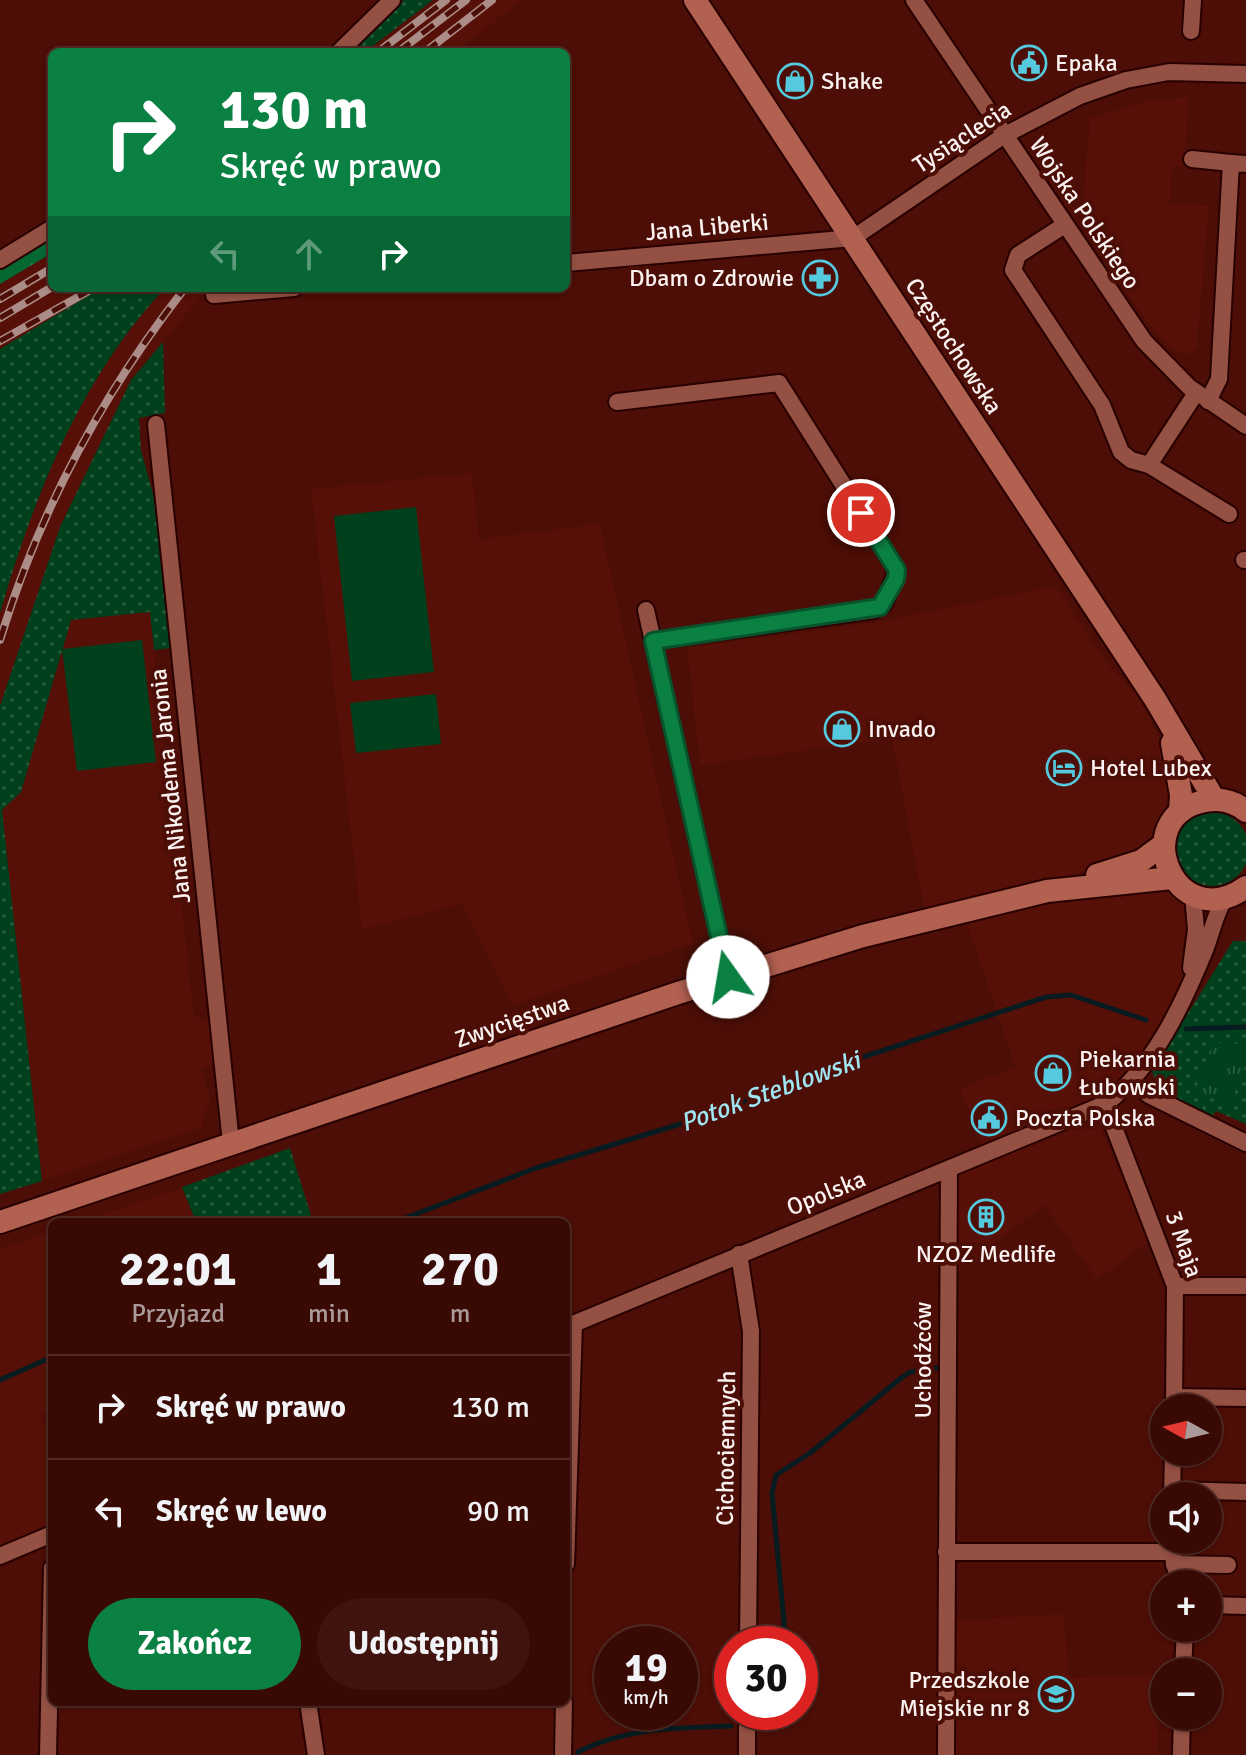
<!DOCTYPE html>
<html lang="pl">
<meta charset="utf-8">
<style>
body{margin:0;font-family:Signika,sans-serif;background:#40130e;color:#f1f3f6;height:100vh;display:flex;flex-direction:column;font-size:30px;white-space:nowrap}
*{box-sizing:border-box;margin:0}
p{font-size:26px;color:#ab9a9a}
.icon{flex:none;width:44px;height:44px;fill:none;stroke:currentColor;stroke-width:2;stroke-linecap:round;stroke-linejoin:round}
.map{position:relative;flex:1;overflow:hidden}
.side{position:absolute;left:48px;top:1218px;width:522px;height:488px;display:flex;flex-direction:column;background:#390a04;border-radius:12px;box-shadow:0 2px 6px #0004,0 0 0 2px #532b26}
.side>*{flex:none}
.guide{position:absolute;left:48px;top:48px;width:522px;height:244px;border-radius:12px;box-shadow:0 2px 6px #0004,0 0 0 2px #532b26;background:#0b8043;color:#fff;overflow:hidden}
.needle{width:52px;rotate:278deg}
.controls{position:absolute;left:1150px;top:1394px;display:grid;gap:16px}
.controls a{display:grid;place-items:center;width:72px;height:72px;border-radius:50%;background:#390a04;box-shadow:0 2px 6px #0004,0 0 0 2px #532b26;font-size:40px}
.speed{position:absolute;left:594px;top:1626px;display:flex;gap:16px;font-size:40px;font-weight:700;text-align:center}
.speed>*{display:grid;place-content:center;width:104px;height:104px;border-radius:50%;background:#390a04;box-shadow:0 2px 6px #0004,0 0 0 2px #532b26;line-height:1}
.speed small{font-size:20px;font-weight:400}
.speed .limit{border:12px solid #d22;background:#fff;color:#111}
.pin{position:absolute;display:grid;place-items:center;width:68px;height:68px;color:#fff;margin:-34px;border:4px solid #fff;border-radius:50%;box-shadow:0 2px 8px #0007}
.me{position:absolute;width:88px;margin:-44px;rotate:347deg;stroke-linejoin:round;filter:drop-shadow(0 0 6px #0008)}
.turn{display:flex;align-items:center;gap:28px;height:168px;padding:0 40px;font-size:36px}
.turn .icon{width:104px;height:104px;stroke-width:2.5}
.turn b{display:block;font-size:56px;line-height:68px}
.lanes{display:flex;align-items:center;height:76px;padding:0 40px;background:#0003;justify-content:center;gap:40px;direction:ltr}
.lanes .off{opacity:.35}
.eta{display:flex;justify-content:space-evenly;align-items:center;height:136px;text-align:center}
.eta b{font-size:48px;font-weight:800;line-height:56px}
.cta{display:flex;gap:16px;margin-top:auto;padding:16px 40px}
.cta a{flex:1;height:92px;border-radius:48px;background:#0b8043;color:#fff;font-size:32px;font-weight:800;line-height:92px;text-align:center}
.cta a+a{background:#40130e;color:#f1f3f6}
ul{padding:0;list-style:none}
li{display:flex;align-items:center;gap:24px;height:104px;padding:0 40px;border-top:2px solid #532b26}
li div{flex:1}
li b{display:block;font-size:30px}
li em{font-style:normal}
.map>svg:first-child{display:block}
.built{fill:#561007}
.grass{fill:url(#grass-dots)}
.forest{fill:url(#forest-firs)}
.park{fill:url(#park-tufts)}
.pitch{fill:#00401c}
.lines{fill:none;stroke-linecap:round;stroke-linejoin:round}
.stream{stroke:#061c20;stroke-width:5}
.street-casing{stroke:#290000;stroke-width:20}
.secondary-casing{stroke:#290000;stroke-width:26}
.street{stroke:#935043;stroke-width:16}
.secondary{stroke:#b26050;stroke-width:22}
.rail-casing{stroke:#ac8c87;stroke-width:8}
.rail{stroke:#4c0e06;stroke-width:5;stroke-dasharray:15;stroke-linecap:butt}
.route-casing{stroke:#07532c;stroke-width:20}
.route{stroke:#0b8043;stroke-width:14}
.labels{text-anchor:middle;stroke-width:8;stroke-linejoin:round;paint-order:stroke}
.poi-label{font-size:24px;fill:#faf2f0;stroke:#4c0e06;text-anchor:start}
.street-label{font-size:24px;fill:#faf2f0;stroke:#4c0e06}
.water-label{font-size:26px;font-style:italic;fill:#a0e5f2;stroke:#4c0e06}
</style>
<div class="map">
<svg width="1246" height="1755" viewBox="0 0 1246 1755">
<defs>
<pattern id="grass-dots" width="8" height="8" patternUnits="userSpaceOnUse" patternTransform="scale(2)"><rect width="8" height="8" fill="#00401c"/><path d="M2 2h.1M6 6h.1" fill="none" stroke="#265c3d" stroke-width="1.8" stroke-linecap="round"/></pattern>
<pattern id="forest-firs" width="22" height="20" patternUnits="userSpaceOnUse" patternTransform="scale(2)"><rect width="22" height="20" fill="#056732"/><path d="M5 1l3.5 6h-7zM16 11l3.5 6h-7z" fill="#2a7d50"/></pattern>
<pattern id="park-tufts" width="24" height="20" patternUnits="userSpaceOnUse" patternTransform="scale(2)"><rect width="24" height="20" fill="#00401c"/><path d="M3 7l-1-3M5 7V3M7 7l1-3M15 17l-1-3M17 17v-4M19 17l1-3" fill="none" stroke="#265c3d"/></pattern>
</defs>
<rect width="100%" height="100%" fill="#4c0e06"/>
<g class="built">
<polygon points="433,0 521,0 458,52 365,52"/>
<polygon points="1189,97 1184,166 1172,166 1170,203 1209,206 1197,345 1190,354 1182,354 1170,347 1144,318 1081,224 1090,118 1150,100"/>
<polygon points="52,253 52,288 101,288 0,349 0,284"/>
<polygon points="165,288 208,288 131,380 60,527 0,706 0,613 21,541 73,417 131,324"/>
<polygon points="472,473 479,539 600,524 693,944 512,1006 461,904 362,929 311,489"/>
<polygon points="1056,586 1106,662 1139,697 1169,758 1177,784 1165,834 1129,861 924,908 892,739 700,765 687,648 875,622"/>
<polygon points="150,612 194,1016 209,1020 214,1064 201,1069 210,1099 201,1128 42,1181 2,810 21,791 71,620"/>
<polygon points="1160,886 1178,894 1189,909 1189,955 1178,989 1142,1057 1105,1094 983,1145 960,1089 1015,1066 966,921 1093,891"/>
<polygon points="1096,1117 1150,1241 1097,1280 1044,1205 953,1276 956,1174"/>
<polygon points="182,1187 196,1222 79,1222 166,1193"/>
<polygon points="52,1231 52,1412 41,1415 52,1443 52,1524 0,1545 0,1249"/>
<polygon points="1063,1614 1070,1678 1159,1675 1158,1755 954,1755 954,1620"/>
</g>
<g class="grass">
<polygon points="404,0 433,0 365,52 349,52"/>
<path d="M101 288H165C80 379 34 496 0 613V349Z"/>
<polygon points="163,342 165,413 139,418 141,450 155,501 171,648 154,650 150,612 71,620 21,792 2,810 42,1181 0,1194 0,706 60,527 131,380"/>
<circle cx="1212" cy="849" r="37"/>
<polygon points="1233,941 1246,941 1246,1124 1216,1111 1211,1118 1158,1088 1152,1071"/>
<polygon points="290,1148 313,1222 196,1222 182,1187"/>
</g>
<polygon class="forest" points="52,238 52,253 0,284 0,270"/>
<polygon class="park" points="1213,1043 1246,1044 1246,1064 1229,1107 1195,1090"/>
<g class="pitch">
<polygon points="416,507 434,672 352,681 334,516"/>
<polygon points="142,640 156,762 77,771 62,649"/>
<polygon points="436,694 441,744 356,753 350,703"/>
</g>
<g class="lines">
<g class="stream">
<polyline points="1186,1029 1246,1027"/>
<polyline points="395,1222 536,1168 697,1119 851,1061 1046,997 1071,995 1146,1020"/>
<polyline points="0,1380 52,1357"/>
<polyline points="786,1644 772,1493 776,1475 810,1453 901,1378 910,1372 938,1368"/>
<polyline points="764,1724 784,1720 790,1712"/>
<path d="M578 1752C626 1727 679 1728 731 1726"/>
</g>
<g class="street-casing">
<g id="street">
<polyline points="914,0 1144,341 1189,387 1246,426"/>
<polyline points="1191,31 1193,0"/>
<polyline points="339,52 392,0"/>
<polyline points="1192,159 1231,163"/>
<polyline points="1063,226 1018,255 1013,270 1102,405 1121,452 1131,460 1149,465 1196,393"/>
<polyline points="0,260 52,228"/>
<polyline points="566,263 853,238 1003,136 1080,96 1126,80 1169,72 1246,74"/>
<polyline points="214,295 294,288"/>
<polyline points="1208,401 1219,379 1231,163 1246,164"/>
<polyline points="617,402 779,383 897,570 884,604 874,610 653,641"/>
<polyline points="156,424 231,1143"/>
<polyline points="1149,465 1229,514"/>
<polyline points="1244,560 1246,560"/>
<polyline points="646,610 728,977"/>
<polyline points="1191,968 1196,929 1193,895"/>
<polyline points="1132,1081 1149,1095 1246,1143"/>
<polyline points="1105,1104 1175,1286 1174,1408"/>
<polyline points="739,1254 751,1331 748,1644"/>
<polyline points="1175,1286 1246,1286"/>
<path d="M566 1327 1105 1104C1153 1069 1183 1004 1205 950 1212 932 1215 914 1225 898"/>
<polyline points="1174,1397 1246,1398"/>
<polyline points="1172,1490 1246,1492"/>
<polyline points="1172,1496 1173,1452"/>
<polyline points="1172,1540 1174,1564 1181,1584"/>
<polyline points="946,1552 1171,1552"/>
<polyline points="0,1556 52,1534"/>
<polyline points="566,1564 574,1324"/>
<polyline points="1174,1564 1228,1565"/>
<polyline points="1208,1605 1246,1606"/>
<polyline points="1183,1672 1185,1628"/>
<polyline points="308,1702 316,1755"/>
<polyline points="48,1755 52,1568"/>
<polyline points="563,1755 564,1702"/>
<polyline points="747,1755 747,1712"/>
<polyline points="946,1755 949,1169"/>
<polyline points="1181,1755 1182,1716"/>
</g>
</g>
<g class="secondary-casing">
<g id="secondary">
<polyline points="695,0 1155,699 1214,799"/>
<polyline points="1172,743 1181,795 1180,812"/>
<path d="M1246 811C1234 801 1220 798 1205 801 1126 816 1174 938 1246 887"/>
<polyline points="1097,875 1141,861 1164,844"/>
<polyline points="0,1222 678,993 863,936 1047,891 1172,878"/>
</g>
</g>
<use href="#street" class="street"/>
<use href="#secondary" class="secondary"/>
<g class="rail-casing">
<g id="rail">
<polyline points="378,52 446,0"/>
<polyline points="398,52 466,0"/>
<polyline points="425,52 492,0"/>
<polyline points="0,299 52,268"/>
<polyline points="0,318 52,287"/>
<polyline points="0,341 94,288"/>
<path d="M0 640C39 512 102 394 185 288"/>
</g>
</g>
<use href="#rail" class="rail"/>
</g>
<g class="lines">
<g class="route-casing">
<polyline id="route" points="728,977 653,641 880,607 896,579 897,570 861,513"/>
</g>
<use href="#route" class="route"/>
</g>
<defs>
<g id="civic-ring" transform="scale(1.8)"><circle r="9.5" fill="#4c0e06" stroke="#55cadf" stroke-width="1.5"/><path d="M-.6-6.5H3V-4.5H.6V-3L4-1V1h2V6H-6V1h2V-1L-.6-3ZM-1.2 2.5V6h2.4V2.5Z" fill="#55cadf"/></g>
<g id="shop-ring" transform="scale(1.8)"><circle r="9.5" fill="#4c0e06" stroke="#55cadf" stroke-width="1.5"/><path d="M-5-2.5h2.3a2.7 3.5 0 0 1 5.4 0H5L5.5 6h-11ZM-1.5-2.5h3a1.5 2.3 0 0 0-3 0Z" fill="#55cadf"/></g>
<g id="pharmacy-ring" transform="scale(1.8)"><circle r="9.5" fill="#4c0e06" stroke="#55cadf" stroke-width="1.5"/><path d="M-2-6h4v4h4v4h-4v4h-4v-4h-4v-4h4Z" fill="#55cadf"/></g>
<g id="hotel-ring" transform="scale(1.8)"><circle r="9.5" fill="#4c0e06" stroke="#55cadf" stroke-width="1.5"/><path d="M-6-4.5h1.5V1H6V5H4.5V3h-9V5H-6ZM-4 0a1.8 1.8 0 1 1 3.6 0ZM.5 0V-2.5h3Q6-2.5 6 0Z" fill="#55cadf"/></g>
<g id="building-ring" transform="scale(1.8)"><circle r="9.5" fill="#4c0e06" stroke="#55cadf" stroke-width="1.5"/><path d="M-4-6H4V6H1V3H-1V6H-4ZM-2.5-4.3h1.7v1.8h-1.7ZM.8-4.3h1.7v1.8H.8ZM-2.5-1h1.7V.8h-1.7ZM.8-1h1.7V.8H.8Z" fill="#55cadf"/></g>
<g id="school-ring" transform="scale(1.8)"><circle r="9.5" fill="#4c0e06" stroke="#55cadf" stroke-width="1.5"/><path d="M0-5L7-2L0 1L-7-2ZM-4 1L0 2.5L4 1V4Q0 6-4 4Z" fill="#55cadf"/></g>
</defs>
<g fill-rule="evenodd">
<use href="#civic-ring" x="1029" y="63"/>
<use href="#shop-ring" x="795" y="81"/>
<use href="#pharmacy-ring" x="820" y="278"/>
<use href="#shop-ring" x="842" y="729"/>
<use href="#hotel-ring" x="1064" y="768"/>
<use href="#shop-ring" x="1053" y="1073"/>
<use href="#civic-ring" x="989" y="1118"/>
<use href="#building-ring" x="986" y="1217"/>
<use href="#school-ring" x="1056" y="1694"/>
</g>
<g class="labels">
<g class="poi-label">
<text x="1055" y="71">Epaka</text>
<text x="821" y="89">Shake</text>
<text x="794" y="286" text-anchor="end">Dbam o Zdrowie</text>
<text x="868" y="737">Invado</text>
<text x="1090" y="776">Hotel Lubex</text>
<text x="1079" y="1067">Piekarnia<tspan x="1079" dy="28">Łubowski</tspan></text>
<text x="1015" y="1126">Poczta Polska</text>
<text x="986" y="1262" text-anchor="middle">NZOZ Medlife</text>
<text x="1030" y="1688" text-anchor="end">Przedszkole<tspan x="1030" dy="28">Miejskie nr 8</tspan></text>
</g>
<g class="street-label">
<text transform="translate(962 137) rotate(-33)" y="8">Tysiąclecia</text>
<text transform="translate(1085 213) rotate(56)" y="8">Wojska Polskiego</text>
<text transform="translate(707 227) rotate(-5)" y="8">Jana Liberki</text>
<text transform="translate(954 346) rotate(57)" y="8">Częstochowska</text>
<text transform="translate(170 786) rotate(-96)" y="8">Jana Nikodema Jaronia</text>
<text transform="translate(512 1021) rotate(-19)" y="8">Zwycięstwa</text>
<text transform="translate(826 1193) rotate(-22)" y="8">Opolska</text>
<text transform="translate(1184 1244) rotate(71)" y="8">3 Maja</text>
<text transform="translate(923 1360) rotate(-90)" y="8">Uchodźców</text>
<text transform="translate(726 1448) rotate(-89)" y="8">Cichociemnych</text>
</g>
<g class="water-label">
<text transform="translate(770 1091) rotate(-20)" y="9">Potok Steblowski</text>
</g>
</g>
</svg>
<div class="controls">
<a><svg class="needle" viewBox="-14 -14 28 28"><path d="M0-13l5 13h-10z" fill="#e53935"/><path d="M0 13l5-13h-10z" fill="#ab9a9a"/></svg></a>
<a><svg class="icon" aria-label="sound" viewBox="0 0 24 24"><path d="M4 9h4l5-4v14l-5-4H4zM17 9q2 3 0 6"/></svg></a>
<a>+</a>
<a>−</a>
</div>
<div class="speed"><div>19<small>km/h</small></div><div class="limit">30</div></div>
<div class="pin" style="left:861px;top:513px;background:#d93025"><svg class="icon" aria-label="arrive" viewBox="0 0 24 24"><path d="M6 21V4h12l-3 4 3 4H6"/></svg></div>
<svg class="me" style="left:728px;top:977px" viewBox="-20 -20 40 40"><circle r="19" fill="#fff"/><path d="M0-13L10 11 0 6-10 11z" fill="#0b8043"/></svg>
<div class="guide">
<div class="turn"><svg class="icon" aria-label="right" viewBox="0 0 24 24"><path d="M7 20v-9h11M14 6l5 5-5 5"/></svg><div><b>130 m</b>Skręć w prawo</div></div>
<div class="lanes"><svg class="icon off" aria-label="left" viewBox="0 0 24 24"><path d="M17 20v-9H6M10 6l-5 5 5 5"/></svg><svg class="icon off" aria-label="ahead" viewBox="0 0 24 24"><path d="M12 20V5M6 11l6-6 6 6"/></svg><svg class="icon" aria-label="right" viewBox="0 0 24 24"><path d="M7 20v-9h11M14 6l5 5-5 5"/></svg></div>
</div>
<section class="side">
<div class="eta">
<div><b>22:01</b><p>Przyjazd</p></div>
<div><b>1</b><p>min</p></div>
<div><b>270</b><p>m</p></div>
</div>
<ul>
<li><svg class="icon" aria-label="right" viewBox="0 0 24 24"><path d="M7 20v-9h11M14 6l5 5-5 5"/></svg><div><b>Skręć w prawo</b></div><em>130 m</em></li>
<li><svg class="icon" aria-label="left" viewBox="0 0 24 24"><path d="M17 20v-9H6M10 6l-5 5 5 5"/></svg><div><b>Skręć w lewo</b></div><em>90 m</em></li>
</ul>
<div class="cta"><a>Zakończ</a><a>Udostępnij</a></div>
</section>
</div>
